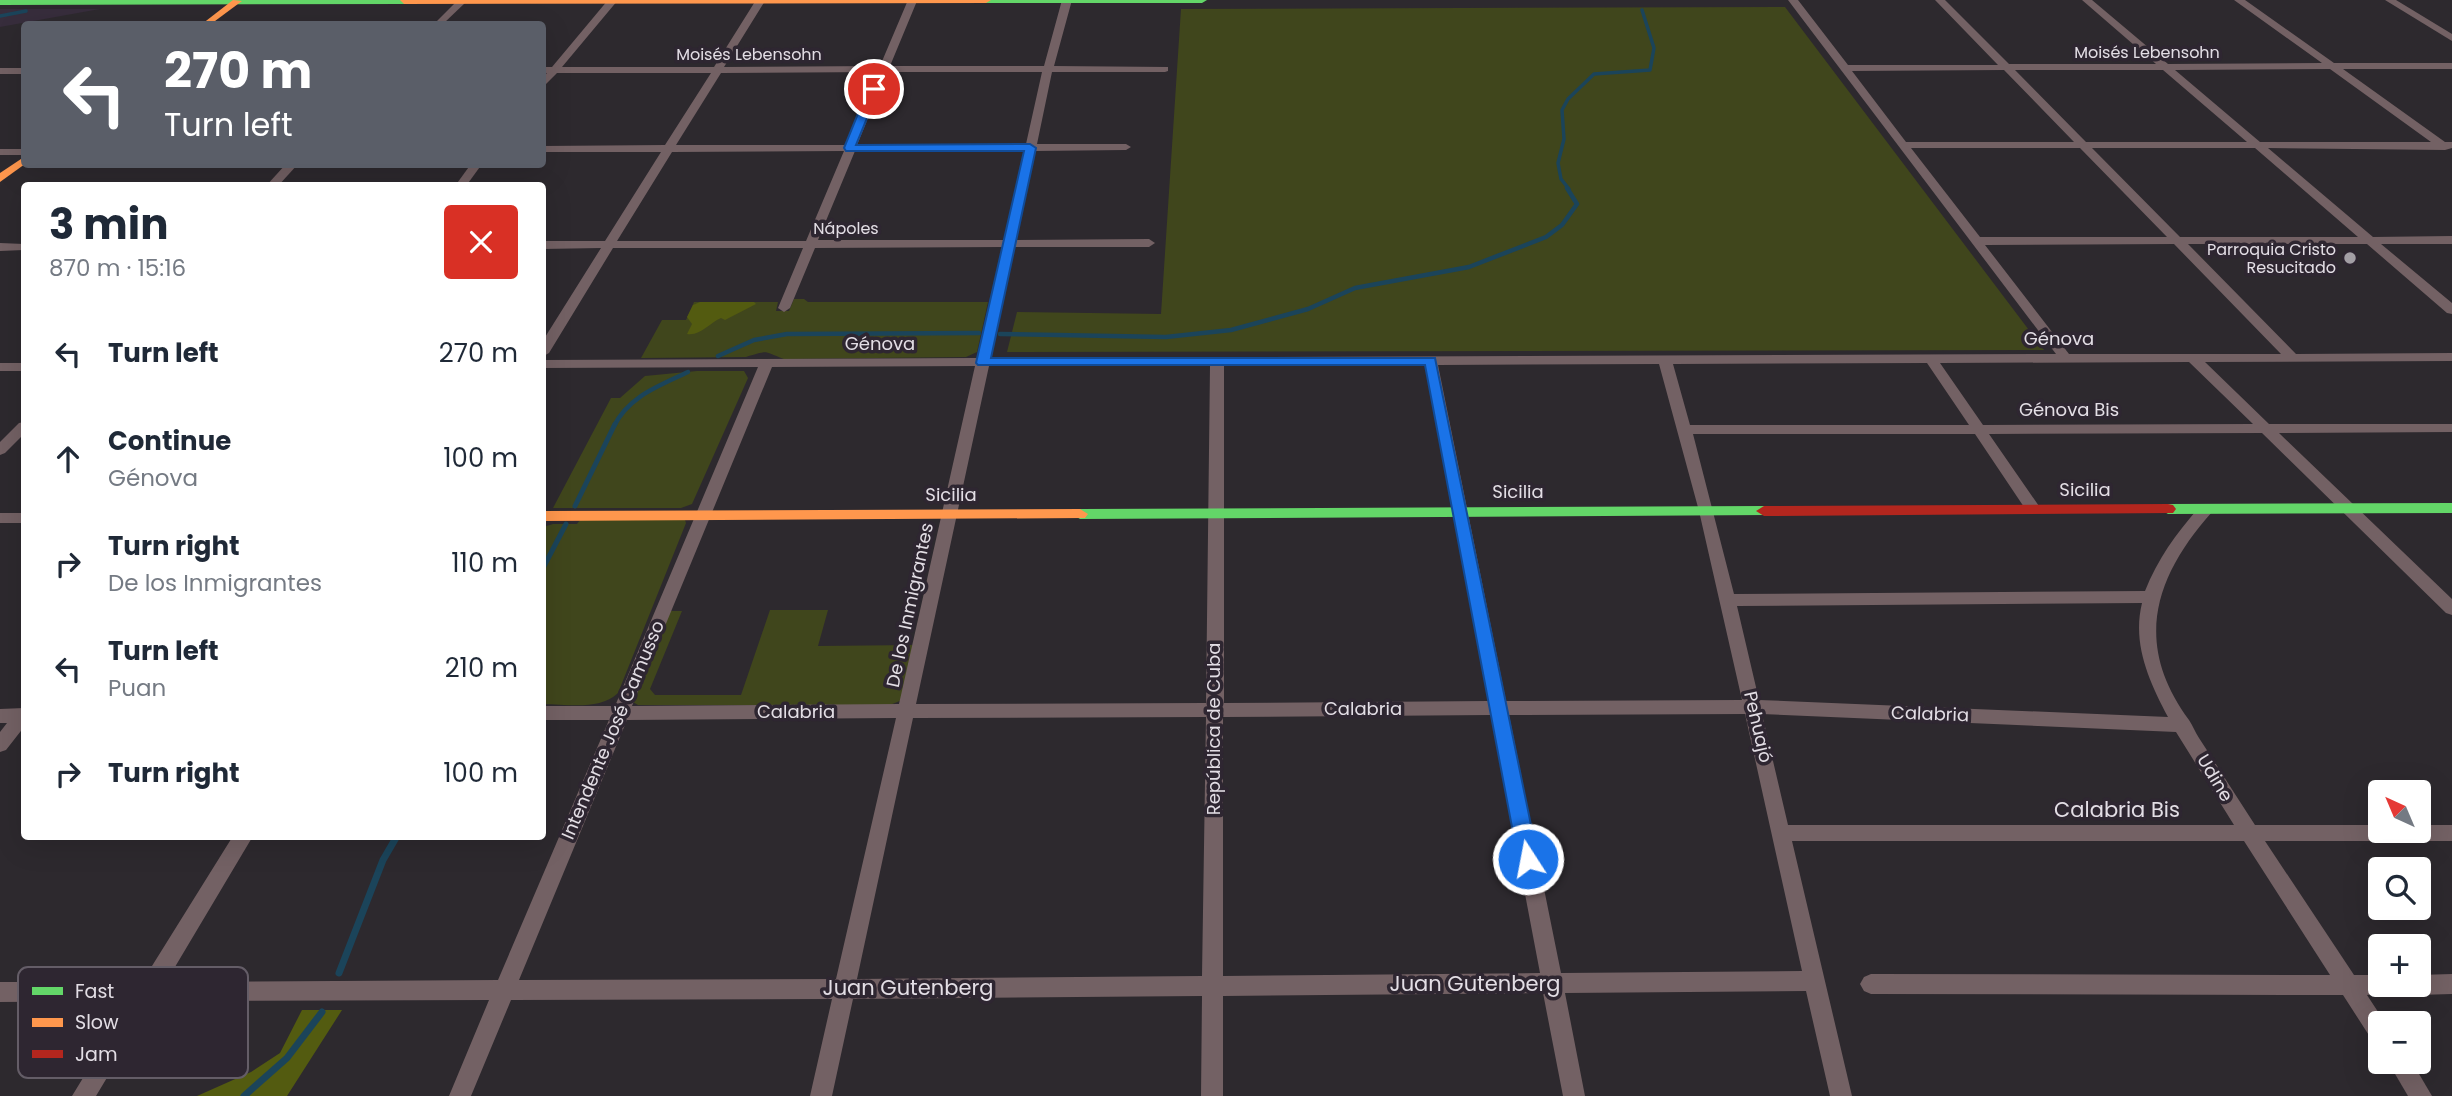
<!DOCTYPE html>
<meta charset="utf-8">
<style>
body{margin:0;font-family:Poppins,sans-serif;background:#f2f2f3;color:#1f2937;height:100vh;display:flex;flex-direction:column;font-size:26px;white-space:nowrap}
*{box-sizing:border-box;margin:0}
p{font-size:23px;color:#747a83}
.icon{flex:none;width:38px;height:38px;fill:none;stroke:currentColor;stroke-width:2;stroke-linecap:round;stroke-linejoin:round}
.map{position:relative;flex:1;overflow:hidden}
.side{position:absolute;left:21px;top:182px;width:525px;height:658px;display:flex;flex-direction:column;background:#fff;border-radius:7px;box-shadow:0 7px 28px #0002}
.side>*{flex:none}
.guide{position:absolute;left:21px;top:21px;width:525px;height:147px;border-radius:7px;box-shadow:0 7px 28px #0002;background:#5a5e68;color:#fff;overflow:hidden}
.needle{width:46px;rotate:316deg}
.fabs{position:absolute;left:2368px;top:780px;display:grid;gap:14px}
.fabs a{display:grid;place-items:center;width:63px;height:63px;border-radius:7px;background:#fff;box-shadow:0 7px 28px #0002;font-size:35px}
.pin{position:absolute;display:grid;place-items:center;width:60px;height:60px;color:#fff;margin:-30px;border:4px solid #fff;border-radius:50%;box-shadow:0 2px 7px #0007}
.me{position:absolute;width:77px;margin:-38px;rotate:349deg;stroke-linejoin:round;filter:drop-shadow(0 0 5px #0008)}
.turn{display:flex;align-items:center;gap:24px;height:147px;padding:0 28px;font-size:32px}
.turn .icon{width:91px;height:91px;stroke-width:2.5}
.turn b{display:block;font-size:49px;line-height:60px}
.round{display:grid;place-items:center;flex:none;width:74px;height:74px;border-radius:7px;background:#f2f2f3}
.summary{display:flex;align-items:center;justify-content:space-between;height:119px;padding:0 28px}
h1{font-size:42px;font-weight:700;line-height:52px}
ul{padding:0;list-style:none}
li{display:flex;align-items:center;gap:21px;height:105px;padding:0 28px}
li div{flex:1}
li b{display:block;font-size:26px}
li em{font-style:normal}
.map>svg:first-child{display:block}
.built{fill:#372d3c}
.green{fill:#40461c}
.forest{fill:#535b10}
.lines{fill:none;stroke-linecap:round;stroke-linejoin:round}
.stream-far3{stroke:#1b445a;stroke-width:3.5}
.stream-far2{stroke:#1b445a;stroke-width:4.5}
.stream-far1{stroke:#1b445a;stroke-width:5}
.stream{stroke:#1b445a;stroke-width:7}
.street{fill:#736164;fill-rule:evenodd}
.fast{fill:#63d668;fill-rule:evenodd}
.slow{fill:#ff974d;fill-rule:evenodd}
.jam{fill:#b3261e;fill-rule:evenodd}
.route{fill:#1a73e8;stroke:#114b97;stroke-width:2}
.poi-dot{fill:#a39fa5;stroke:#2e2631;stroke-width:2.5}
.labels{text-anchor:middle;stroke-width:7;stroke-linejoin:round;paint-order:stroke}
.far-street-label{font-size:16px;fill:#e3dee5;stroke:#2e2631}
.far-poi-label{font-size:16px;fill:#e3dee5;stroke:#2e2631;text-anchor:end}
.street-label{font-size:18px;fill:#e3dee5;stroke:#2e2631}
.near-street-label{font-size:21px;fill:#e3dee5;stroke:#2e2631}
.key{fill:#2e2631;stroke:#645d67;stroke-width:2}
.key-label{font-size:19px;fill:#e3dee5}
</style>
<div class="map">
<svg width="2452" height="1096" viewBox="0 0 2452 1096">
<rect width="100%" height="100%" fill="#2d292e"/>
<polygon class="built" points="0,9 100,9 0,27"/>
<g class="green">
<polygon points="1785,7 2044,350 1007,352 1017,312 1161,314 1181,9"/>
<path d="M794 299H804L808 302H988L977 352 966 357 784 359C762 351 770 350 746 357L641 358 662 320H686L694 302H778L776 311H789Z"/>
<polygon points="697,371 744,371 748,378 692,504 681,508 553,508 611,398 620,398 645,376"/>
<path d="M580 520H685L686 523 618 693C599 711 567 704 543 704V527L553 524H577Z"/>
<polygon points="770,610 828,610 818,646 916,645 902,700 890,705 638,705 633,702 667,611 682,611 650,689 655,695 741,695"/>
</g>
<g class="forest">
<path d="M700 302H754L756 304 725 320 721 318C709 323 701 336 687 334L692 324 687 317 693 305Z"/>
<polygon points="302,1010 342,1010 287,1096 197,1096 251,1072 280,1053"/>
</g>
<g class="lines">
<g class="stream-far3">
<polyline points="0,16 26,11"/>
<polyline points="1569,189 1561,179 1558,163 1564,139 1562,110 1568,99 1594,74 1650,70 1654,48 1642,10"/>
</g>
<g class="stream-far2">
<polyline points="1000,334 1166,337 1231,330 1308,309 1355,288 1469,267 1546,237 1562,225 1577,204 1567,188"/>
<polyline points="718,356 754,340 787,334 979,333"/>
<path d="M614 426C629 396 659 386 688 372"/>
</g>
<g class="stream-far1">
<polyline points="575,506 615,424"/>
<polyline points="542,570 566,524"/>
</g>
<g class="stream">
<polyline points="339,973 383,860 397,836"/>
<polyline points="244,1096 287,1058 322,1012"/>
</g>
<g class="street">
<polygon points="458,0 466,2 443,24 434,24"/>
<path d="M608 0H618L562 67H714L756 0 765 1 724 67 880 66 908 0 917 1 890 66H1044L1062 0H1072L1054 66 1168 67V71L1165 72H1052L1037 144H1126L1131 147 1126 150 1035 151 1016 240 1149 239 1155 243 1149 247H1015L991 358 2056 354 1788 0H1798L1848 65H1998L1935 0H1945L2009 64H2156L2082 0H2092L2168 64 2322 63 2234 0H2245L2334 63H2452V69H2343L2445 142H2452V148L2445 150 2268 148 2373 237 2452 236V244H2381L2452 303V314L2447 313 2367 244H2188L2296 354 2452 353V361L2205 362 2269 424H2452V432L2279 433 2452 599V615L2446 613 2262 433 1989 434 2041 509 2033 514 2028 513 1975 434H1693L1734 594 2145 591C2158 558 2178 531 2202 504H2212L2215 508 2212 512C2154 577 2133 644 2189 720 2193 726 2195 732 2199 738 2218 767 2236 796 2255 825H2380V831H2418V825H2452V841H2265L2354 975H2380V985H2390L2387 992 2367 995 2386 1024H2380V1043L2372 1040 2343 995 1871 994 1864 991 1860 984 1864 977 1871 974 2330 975 2244 841H1792L1852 1096H1830L1806 991 1565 993 1585 1096H1563L1543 993 1223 996V1096H1201L1202 996 853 999 832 1096H810L832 999 511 1000 471 1096H449L489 1000 153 1001 96 1096H72L130 1001 0 1002V982H142L233 836H253L166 982 498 980 609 720H542V706H615L758 367 542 368V360L977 358 1003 247 815 248 790 308 784 312 778 308 803 248H613L549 353 542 357V342L601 248 542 249V241H605L661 152H542V146L665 145 711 73H557L542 88V78L547 73H542V67H552ZM2330 69 2431 142H2260L2175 70ZM2004 70 2074 142H1906L1852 71ZM2015 70H2163L2247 142H2086ZM877 72 847 145H676L721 73ZM887 72H1042L1026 144 857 145ZM1911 148H2080L2167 237H1980ZM2092 148H2255L2358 237H2180ZM844 151 806 241H617L672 152ZM855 151H1025L1004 240H818ZM2174 244 2281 354H2069L1985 245ZM2189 362 2253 424 1983 425 1940 363ZM1927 363 1969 425H1690L1673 364ZM1659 364 1699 511 1742 700 1506 701 1438 365ZM1425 365 1488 701 1224 703V366ZM975 366 899 704 632 706 772 367ZM989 366H1210L1206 703 916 704ZM2142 603C2132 644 2149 681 2168 717L1759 700 1737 606ZM1745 714 1802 971 1561 973 1509 715ZM1762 714 2176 732 2234 825H1788ZM1491 715 1540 973 1223 976V717ZM1206 717 1202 976 857 979 913 718ZM896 718 836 979 519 980 627 720Z"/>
<polygon points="2385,0 2396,0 2452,34 2452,41"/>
<rect x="0" y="68" width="24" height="6"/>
<rect x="0" y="149" width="24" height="6"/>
<polygon points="286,164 298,164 278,186 266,186"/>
<polygon points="471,164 482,164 466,186 455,186"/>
<polygon points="0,243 24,244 24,250 0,251"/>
<rect x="0" y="363" width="24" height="8"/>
<polygon points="24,422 24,434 5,453 0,455 0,442 19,423"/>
<rect x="0" y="513" width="24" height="10"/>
<polygon points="24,708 24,727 6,750 0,752 0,732 7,723 0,723 0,709"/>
<polygon points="2452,974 2452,994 2418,995 2411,992 2408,985 2418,985 2418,975"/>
<polygon points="2388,1062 2412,1062 2432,1096 2408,1096"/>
</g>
<g class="fast">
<polygon points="0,0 408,0 409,1 404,4 0,5"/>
<polygon points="981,0 1207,0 1202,3 986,3"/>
<polygon points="2452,503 2452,513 2168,514 2160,509 2168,504"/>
<polygon points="1764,506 1769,507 1772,511 1769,515 1080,519 1072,514 1080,509"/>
</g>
<g class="slow">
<polygon points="233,0 242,1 211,24 202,24"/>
<polygon points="400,0 991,0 986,3 404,4"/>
<polygon points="24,157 25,164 0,182 0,173"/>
<polygon points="1080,509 1088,514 1085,518 542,521 542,511"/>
</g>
<polygon class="jam" points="2168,504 2173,505 2176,509 2173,513 1764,516 1756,511 1764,506"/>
</g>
<polygon class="route" points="874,86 879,89 856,145 1030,144 1036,148 991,358 1435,358 1538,859 1535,865 1528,867 1521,865 1518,859 1425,365 978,365 976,363 1024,151 846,151 844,148 868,89"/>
<circle class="poi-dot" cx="2350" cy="258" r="7"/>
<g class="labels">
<g class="far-street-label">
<text x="2147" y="58">Moisés Lebensohn</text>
<text x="749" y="60">Moisés Lebensohn</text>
<text x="846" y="234">Nápoles</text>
</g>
<g class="far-poi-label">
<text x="2336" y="255">Parroquia Cristo<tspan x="2336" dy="18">Resucitado</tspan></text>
</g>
<g class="street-label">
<text x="2059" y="345">Génova</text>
<text x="880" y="350">Génova</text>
<text x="2069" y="416">Génova Bis</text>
<text x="2085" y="496">Sicilia</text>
<text x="1518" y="498">Sicilia</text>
<text x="951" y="501">Sicilia</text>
<text transform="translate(910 605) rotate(-78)" y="6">De los Inmigrantes</text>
<text x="1363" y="715">Calabria</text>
<text x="796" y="718">Calabria</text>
<text transform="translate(1930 714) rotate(2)" y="6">Calabria</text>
<text transform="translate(1758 727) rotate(77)" y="6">Pehuajó</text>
<text transform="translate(1214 729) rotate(-90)" y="6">República de Cuba</text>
<text transform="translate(613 730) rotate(-67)" y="6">Intendente José Camusso</text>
<text transform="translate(2215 778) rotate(59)" y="6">Udine</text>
</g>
<g class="near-street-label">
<text x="2117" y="817">Calabria Bis</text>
<text x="1475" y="991">Juan Gutenberg</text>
<text x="908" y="995">Juan Gutenberg</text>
</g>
</g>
<rect x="18" y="967" width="230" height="111" rx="10" class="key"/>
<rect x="32" y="987" width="31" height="8" fill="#63d668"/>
<rect x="32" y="1018" width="31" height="9" fill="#ff974d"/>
<rect x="32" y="1050" width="31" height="8" fill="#b3261e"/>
<g class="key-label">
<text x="75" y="998">Fast</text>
<text x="75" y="1029">Slow</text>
<text x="75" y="1061">Jam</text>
</g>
</svg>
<div class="fabs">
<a><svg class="needle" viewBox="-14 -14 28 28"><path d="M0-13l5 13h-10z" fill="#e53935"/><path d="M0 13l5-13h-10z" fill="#747a83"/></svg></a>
<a><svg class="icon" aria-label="search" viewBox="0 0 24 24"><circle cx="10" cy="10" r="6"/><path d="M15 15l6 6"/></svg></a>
<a>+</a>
<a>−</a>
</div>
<div class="pin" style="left:874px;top:89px;background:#d93025"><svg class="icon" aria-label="arrive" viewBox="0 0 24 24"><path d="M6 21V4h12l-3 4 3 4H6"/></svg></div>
<svg class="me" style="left:1528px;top:859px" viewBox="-20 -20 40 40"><circle r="17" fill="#1a73e8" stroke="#fff" stroke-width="3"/><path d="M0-11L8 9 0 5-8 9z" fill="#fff"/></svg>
<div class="guide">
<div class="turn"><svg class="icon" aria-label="left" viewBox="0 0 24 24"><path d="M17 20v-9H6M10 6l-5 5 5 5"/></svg><div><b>270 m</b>Turn left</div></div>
</div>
<section class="side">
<div class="summary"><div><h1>3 min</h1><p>870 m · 15:16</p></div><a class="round" style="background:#d93025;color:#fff"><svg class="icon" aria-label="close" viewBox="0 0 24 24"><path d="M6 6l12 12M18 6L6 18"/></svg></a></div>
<ul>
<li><svg class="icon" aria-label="left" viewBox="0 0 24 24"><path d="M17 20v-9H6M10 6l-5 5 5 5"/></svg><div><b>Turn left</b></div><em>270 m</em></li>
<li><svg class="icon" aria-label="ahead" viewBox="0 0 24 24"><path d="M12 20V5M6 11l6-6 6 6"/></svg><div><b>Continue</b><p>Génova</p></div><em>100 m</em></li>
<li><svg class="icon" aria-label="right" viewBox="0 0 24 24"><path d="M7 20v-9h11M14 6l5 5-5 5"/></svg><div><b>Turn right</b><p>De los Inmigrantes</p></div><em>110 m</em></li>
<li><svg class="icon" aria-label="left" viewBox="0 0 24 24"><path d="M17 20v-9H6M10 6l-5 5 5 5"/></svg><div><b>Turn left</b><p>Puan</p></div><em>210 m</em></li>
<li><svg class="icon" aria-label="right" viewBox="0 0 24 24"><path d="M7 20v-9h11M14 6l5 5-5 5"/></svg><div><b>Turn right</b></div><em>100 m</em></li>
</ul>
</section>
</div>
